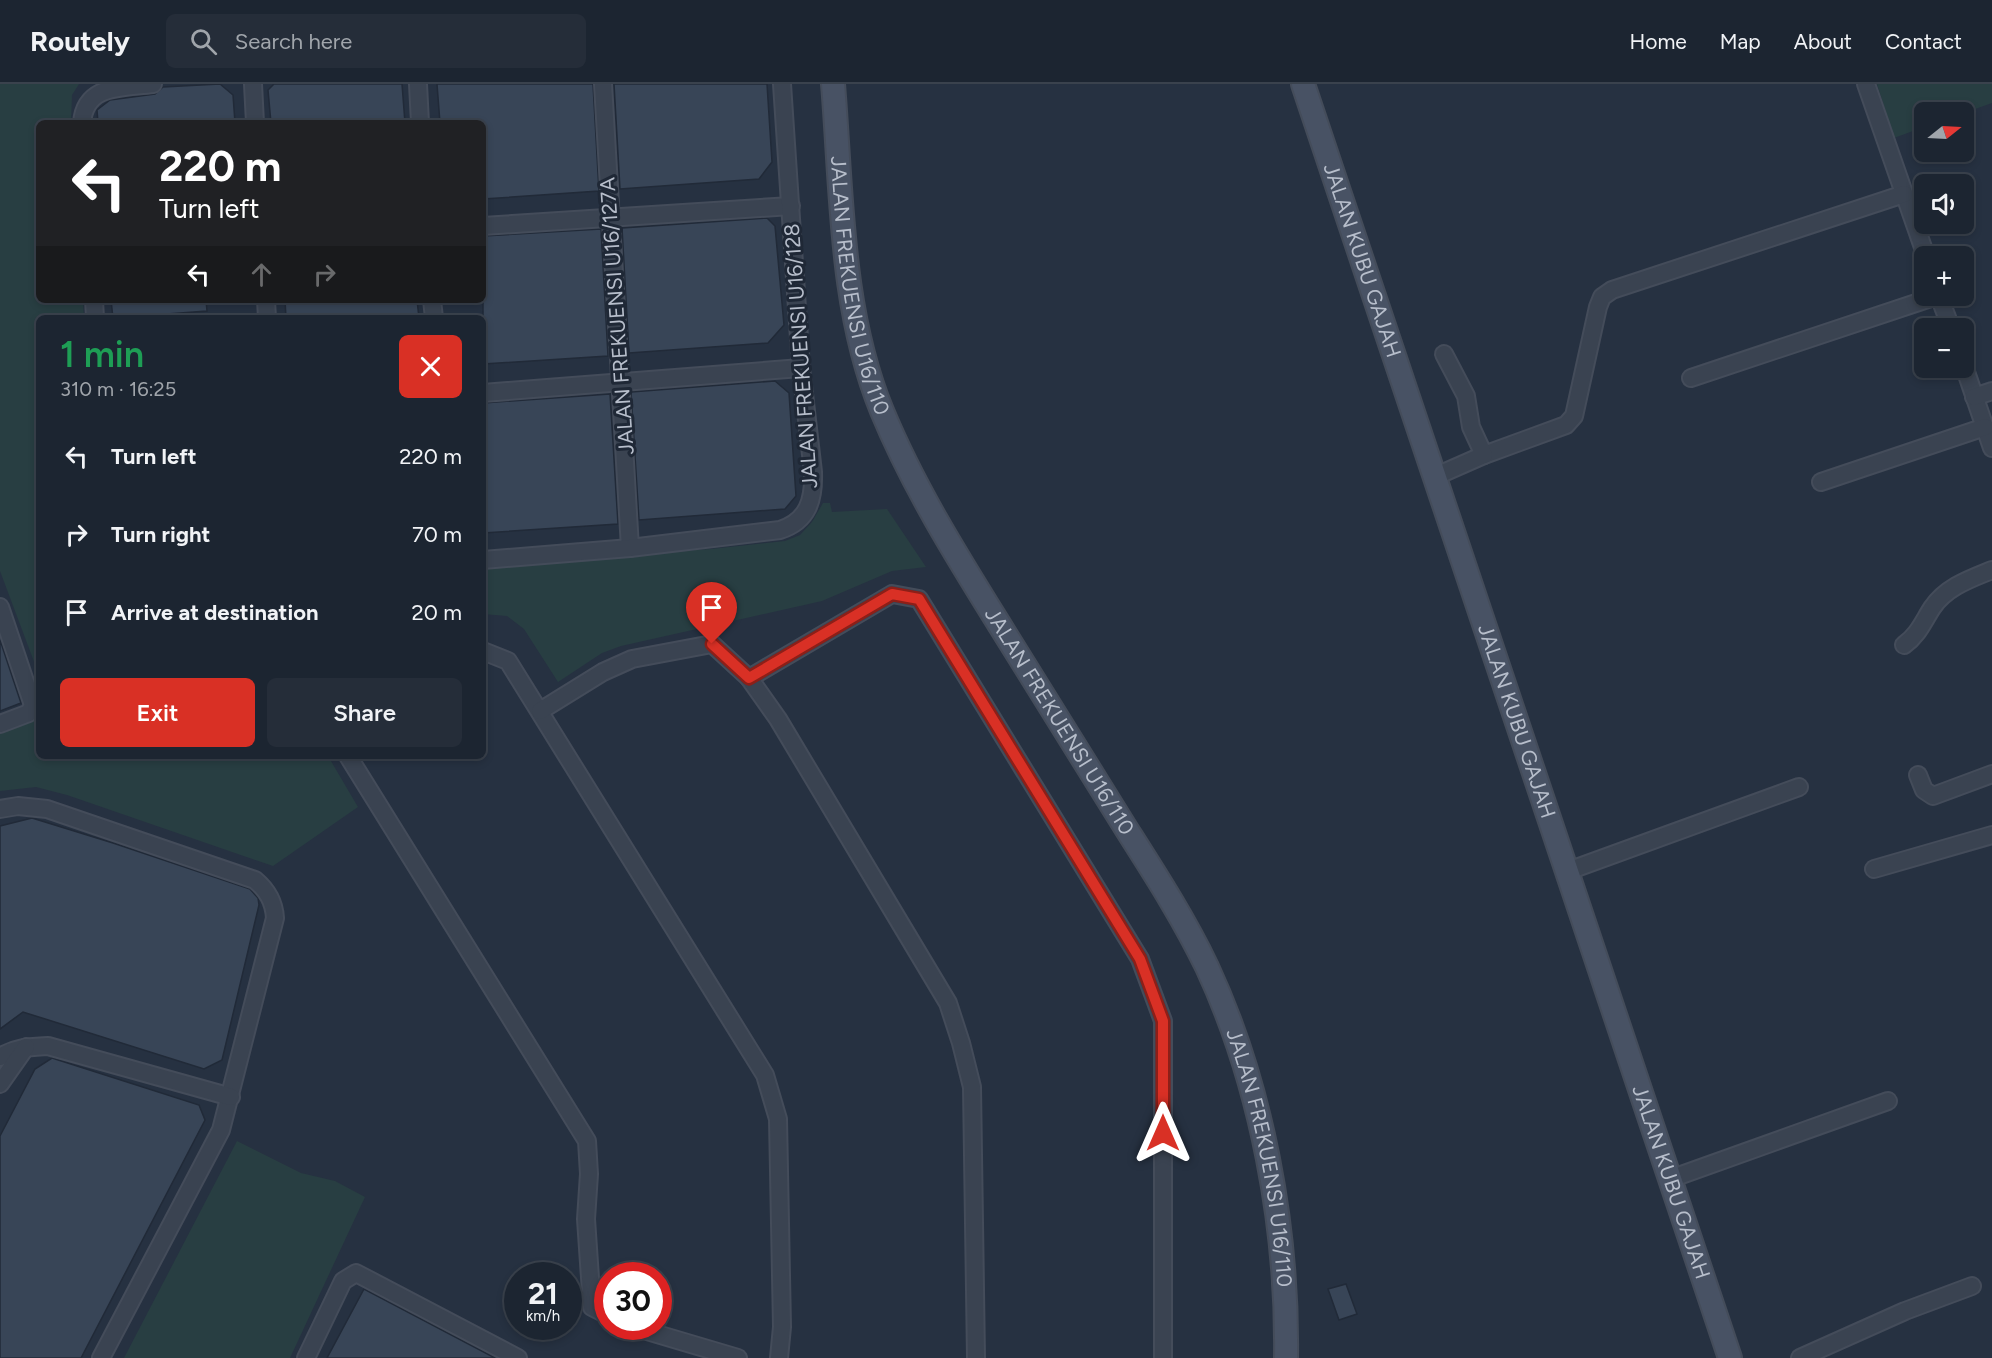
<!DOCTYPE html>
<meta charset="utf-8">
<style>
body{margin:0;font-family:Figtree,sans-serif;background:#252d39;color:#f1f3f6;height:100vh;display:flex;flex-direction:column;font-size:22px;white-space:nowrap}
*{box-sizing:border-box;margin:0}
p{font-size:20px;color:#a0a5ab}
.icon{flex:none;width:33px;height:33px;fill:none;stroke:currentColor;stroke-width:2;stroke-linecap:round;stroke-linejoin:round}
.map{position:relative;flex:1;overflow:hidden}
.details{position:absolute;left:36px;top:231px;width:450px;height:444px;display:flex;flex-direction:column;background:#1c2531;border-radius:9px;box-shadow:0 3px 9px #0003,0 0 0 2px #3a424d}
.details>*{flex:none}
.banner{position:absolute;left:36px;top:36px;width:450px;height:183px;border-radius:9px;box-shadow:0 3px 9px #0003,0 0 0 2px #3a424d;background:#202124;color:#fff;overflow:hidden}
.needle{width:39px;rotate:72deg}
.buttons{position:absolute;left:1914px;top:18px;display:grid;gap:12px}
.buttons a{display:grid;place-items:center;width:60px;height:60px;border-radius:9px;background:#1c2531;box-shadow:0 3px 9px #0003,0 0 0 2px #3a424d;font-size:30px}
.speed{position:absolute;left:504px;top:1178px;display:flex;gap:12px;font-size:30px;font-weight:700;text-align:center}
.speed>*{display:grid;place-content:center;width:78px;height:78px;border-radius:50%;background:#1c2531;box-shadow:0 3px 9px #0003,0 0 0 2px #3a424d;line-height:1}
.speed small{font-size:15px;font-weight:400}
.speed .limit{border:9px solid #d22;background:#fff;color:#111}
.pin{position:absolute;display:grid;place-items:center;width:51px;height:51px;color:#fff;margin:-62px -26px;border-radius:50% 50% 50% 0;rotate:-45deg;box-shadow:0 0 6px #0007}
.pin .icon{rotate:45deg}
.me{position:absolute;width:66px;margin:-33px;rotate:0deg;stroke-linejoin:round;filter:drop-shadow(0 0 4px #0008)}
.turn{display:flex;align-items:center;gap:21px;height:126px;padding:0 24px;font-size:27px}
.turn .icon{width:78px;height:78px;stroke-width:2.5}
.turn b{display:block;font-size:42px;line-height:51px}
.lanes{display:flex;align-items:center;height:57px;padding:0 24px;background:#0003;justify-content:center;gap:30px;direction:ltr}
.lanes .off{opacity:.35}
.round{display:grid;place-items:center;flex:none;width:63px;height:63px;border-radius:9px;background:#252d39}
.headline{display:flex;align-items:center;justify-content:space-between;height:102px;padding:0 24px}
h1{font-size:36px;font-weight:600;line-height:45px;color:#1e9e55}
.cta{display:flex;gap:12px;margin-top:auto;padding:12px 24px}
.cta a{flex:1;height:69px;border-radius:9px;background:#d93025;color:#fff;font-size:24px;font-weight:600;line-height:69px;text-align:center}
.cta a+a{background:#252d39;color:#f1f3f6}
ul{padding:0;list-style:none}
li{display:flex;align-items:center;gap:18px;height:78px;padding:0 24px}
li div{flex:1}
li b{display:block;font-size:22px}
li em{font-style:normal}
header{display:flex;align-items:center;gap:36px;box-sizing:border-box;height:84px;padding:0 30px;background:#1c2531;border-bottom:2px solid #3a424d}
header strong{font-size:28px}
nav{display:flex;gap:33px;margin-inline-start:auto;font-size:21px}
.search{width:420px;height:54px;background:#252d39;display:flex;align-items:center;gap:15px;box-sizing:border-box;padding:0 21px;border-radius:9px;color:#a0a5ab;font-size:22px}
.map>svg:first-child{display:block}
.green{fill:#283e42}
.building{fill:#384557;stroke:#212a38;stroke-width:1.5}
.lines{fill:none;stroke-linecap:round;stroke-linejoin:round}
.street-casing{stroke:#444c5a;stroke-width:20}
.secondary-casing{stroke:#444c5a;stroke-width:26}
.street{stroke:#3a4351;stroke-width:16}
.secondary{stroke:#485264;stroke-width:22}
.route-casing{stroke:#8d1f18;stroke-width:15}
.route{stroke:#d93025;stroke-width:10}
.labels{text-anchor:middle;stroke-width:6;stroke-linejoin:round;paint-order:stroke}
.street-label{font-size:21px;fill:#b7becb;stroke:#1f2836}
</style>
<header>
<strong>Routely</strong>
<div class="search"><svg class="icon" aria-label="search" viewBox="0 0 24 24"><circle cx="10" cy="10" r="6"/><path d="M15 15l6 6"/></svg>Search here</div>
<nav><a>Home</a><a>Map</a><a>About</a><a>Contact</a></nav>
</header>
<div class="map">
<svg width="1992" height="1274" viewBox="0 0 1992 1274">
<rect width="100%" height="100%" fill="#263141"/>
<g class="green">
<polygon points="0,0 79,0 72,11 71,39 39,39 39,216 83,216 84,234 39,234 39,591 0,487"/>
<polygon points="1877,0 1992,0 1992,19 1964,29 1924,28 1924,43 1894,54"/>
<polygon points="823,419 830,419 832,428 887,425 926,483 892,487 822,517 621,562 602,569 558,598 524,545 507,532 483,530 483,479 711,465 785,457 800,451 812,438"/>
<polygon points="39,632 39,672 328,672 358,723 273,782 67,711 36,703 0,707 0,649 35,636"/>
<polygon points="237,1057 301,1089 335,1097 365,1113 290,1274 124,1274"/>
</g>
<g class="building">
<polygon points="220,0 233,11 235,39 98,39 97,26 110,16 155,10 163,3"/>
<polygon points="274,0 402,0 405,39 271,39 268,6"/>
<polygon points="437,0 593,0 599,107 483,115 483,39 440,39"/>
<polygon points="614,0 767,0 772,78 759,95 620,105"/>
<polygon points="767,134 775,142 784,241 768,259 629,269 622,144"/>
<polygon points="601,145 608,272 483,280 483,152"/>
<polygon points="111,216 206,216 207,227 113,234"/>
<polygon points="285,216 417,216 419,234 286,234"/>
<polygon points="775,297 789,309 793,368 796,412 785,425 639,436 631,308"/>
<polygon points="610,310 618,440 483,449 483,319"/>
<polygon points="0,556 21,619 0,627"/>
<polygon points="32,734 113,759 250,805 258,814 259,821 222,976 204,985 23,928 0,945 0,742"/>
<polygon points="52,974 199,1021 205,1036 81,1274 0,1274 0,1052 35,985"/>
<polygon points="1346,1200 1357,1230 1339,1236 1328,1205"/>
<polygon points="364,1205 495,1274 327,1274"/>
</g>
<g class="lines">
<g class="street-casing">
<g id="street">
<polyline points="253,0 255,39"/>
<polyline points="418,0 420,39"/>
<polyline points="603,0 630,464"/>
<polyline points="1866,0 1926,172"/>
<path d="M82 39C85 0 122 4 153 0"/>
<polyline points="483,142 791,122"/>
<polyline points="1939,212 1951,244"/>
<polyline points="94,216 95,234"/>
<polyline points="266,216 267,234"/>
<polyline points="432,216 434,234"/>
<polyline points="1964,282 1992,364"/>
<polyline points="1691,294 1937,212"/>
<polyline points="483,309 801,284"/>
<polyline points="1974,313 1992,307"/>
<polyline points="1484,371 1566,341 1574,332 1598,223 1602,213 1612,206 1904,110"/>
<polyline points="1434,393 1484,371 1471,343 1466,312 1444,270"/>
<polyline points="1821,398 1985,343"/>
<path d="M483 476 630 464 780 446C808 437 814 416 813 388L801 284 782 0"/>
<polyline points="0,523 33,621 29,629 0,640"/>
<path d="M1904 561C1918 551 1923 538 1932 524 1946 503 1970 495 1992 486"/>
<polyline points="483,567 508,577 765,991 778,1035 782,1243 779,1274"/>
<polyline points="749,594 778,635 948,919 961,959 972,1003 976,1274"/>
<polyline points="540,627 603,588 632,575 712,560 749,594 892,510 919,515 1140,875 1163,937 1163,1274"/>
<polyline points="348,672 587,1057 589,1090 586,1135 592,1223 608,1231"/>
<polyline points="1918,691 1924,706 1933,712 1992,690"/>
<path d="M0 725 18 722 47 725 255 796C267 806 274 817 275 834L221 1046 101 1274"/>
<polyline points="1874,785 1992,751"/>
<polyline points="1568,787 1799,703"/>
<path d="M0 973C15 963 31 963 48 962L231 1013"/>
<polyline points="0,1000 26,963"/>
<polyline points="1670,1095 1888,1017"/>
<polyline points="630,1242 738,1274"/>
<polyline points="306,1274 343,1197 356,1189 518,1274"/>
<polyline points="1800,1274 1905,1227 1972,1202"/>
</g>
</g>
<g class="secondary-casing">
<g id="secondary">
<path id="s1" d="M833 0C842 109 840 225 882 327 913 402 956 471 999 540 1041 608 1084 677 1127 746 1155 790 1184 835 1207 883 1262 1001 1288 1145 1286 1274"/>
<path id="s2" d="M1303 0 1730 1274"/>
</g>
</g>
<use href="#street" class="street"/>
<use href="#secondary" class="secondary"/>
</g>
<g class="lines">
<g class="route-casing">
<polyline id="route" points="712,560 749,594 892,510 919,515 1140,875 1163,937 1163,1049"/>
</g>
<use href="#route" class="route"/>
</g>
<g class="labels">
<g class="street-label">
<text dy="7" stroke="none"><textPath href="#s2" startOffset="186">JALAN KUBU GAJAH</textPath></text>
<text dy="7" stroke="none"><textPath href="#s1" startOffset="204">JALAN FREKUENSI U16/110</textPath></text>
<text transform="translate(617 232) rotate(-94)" y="7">JALAN FREKUENSI U16/127A</text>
<text transform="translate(801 272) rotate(-94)" y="7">JALAN FREKUENSI U16/128</text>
<text dy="7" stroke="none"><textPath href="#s1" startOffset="690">JALAN FREKUENSI U16/110</textPath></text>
<text dy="7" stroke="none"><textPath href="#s2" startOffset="672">JALAN KUBU GAJAH</textPath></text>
<text dy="7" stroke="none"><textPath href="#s1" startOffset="1176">JALAN FREKUENSI U16/110</textPath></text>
<text dy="7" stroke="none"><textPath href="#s2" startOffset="1158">JALAN KUBU GAJAH</textPath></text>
</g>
</g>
</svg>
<div class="buttons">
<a><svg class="needle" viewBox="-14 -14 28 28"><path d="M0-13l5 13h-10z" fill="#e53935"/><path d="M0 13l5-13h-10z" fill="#a0a5ab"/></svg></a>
<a><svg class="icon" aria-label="sound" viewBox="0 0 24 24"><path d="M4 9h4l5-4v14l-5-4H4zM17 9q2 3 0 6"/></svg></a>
<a>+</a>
<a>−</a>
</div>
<div class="speed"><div>21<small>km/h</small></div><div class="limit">30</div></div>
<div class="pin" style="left:712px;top:560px;background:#d93025"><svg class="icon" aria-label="arrive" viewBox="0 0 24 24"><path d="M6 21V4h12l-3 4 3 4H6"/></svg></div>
<svg class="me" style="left:1163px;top:1049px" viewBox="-20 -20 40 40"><path d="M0-17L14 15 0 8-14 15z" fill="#d93025" stroke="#fff" stroke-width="4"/></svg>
<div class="banner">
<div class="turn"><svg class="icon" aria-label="left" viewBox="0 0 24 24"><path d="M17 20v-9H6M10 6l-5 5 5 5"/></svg><div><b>220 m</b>Turn left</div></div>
<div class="lanes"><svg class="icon" aria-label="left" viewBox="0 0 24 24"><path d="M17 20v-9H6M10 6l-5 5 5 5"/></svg><svg class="icon off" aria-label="ahead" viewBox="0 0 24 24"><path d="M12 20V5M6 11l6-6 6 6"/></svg><svg class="icon off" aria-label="right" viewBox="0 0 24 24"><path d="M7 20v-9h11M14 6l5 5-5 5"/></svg></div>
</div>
<section class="details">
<div class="headline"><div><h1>1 min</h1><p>310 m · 16:25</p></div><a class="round" style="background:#d93025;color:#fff"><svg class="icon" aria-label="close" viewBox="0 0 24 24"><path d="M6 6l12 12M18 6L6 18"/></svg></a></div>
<ul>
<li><svg class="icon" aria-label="left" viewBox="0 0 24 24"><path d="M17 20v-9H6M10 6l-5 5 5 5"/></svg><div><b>Turn left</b></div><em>220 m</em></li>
<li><svg class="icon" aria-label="right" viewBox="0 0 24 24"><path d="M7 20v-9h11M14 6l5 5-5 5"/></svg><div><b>Turn right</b></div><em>70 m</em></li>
<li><svg class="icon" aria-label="arrive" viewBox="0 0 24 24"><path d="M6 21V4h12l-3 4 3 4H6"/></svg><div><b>Arrive at destination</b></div><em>20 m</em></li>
</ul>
<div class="cta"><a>Exit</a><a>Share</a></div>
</section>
</div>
